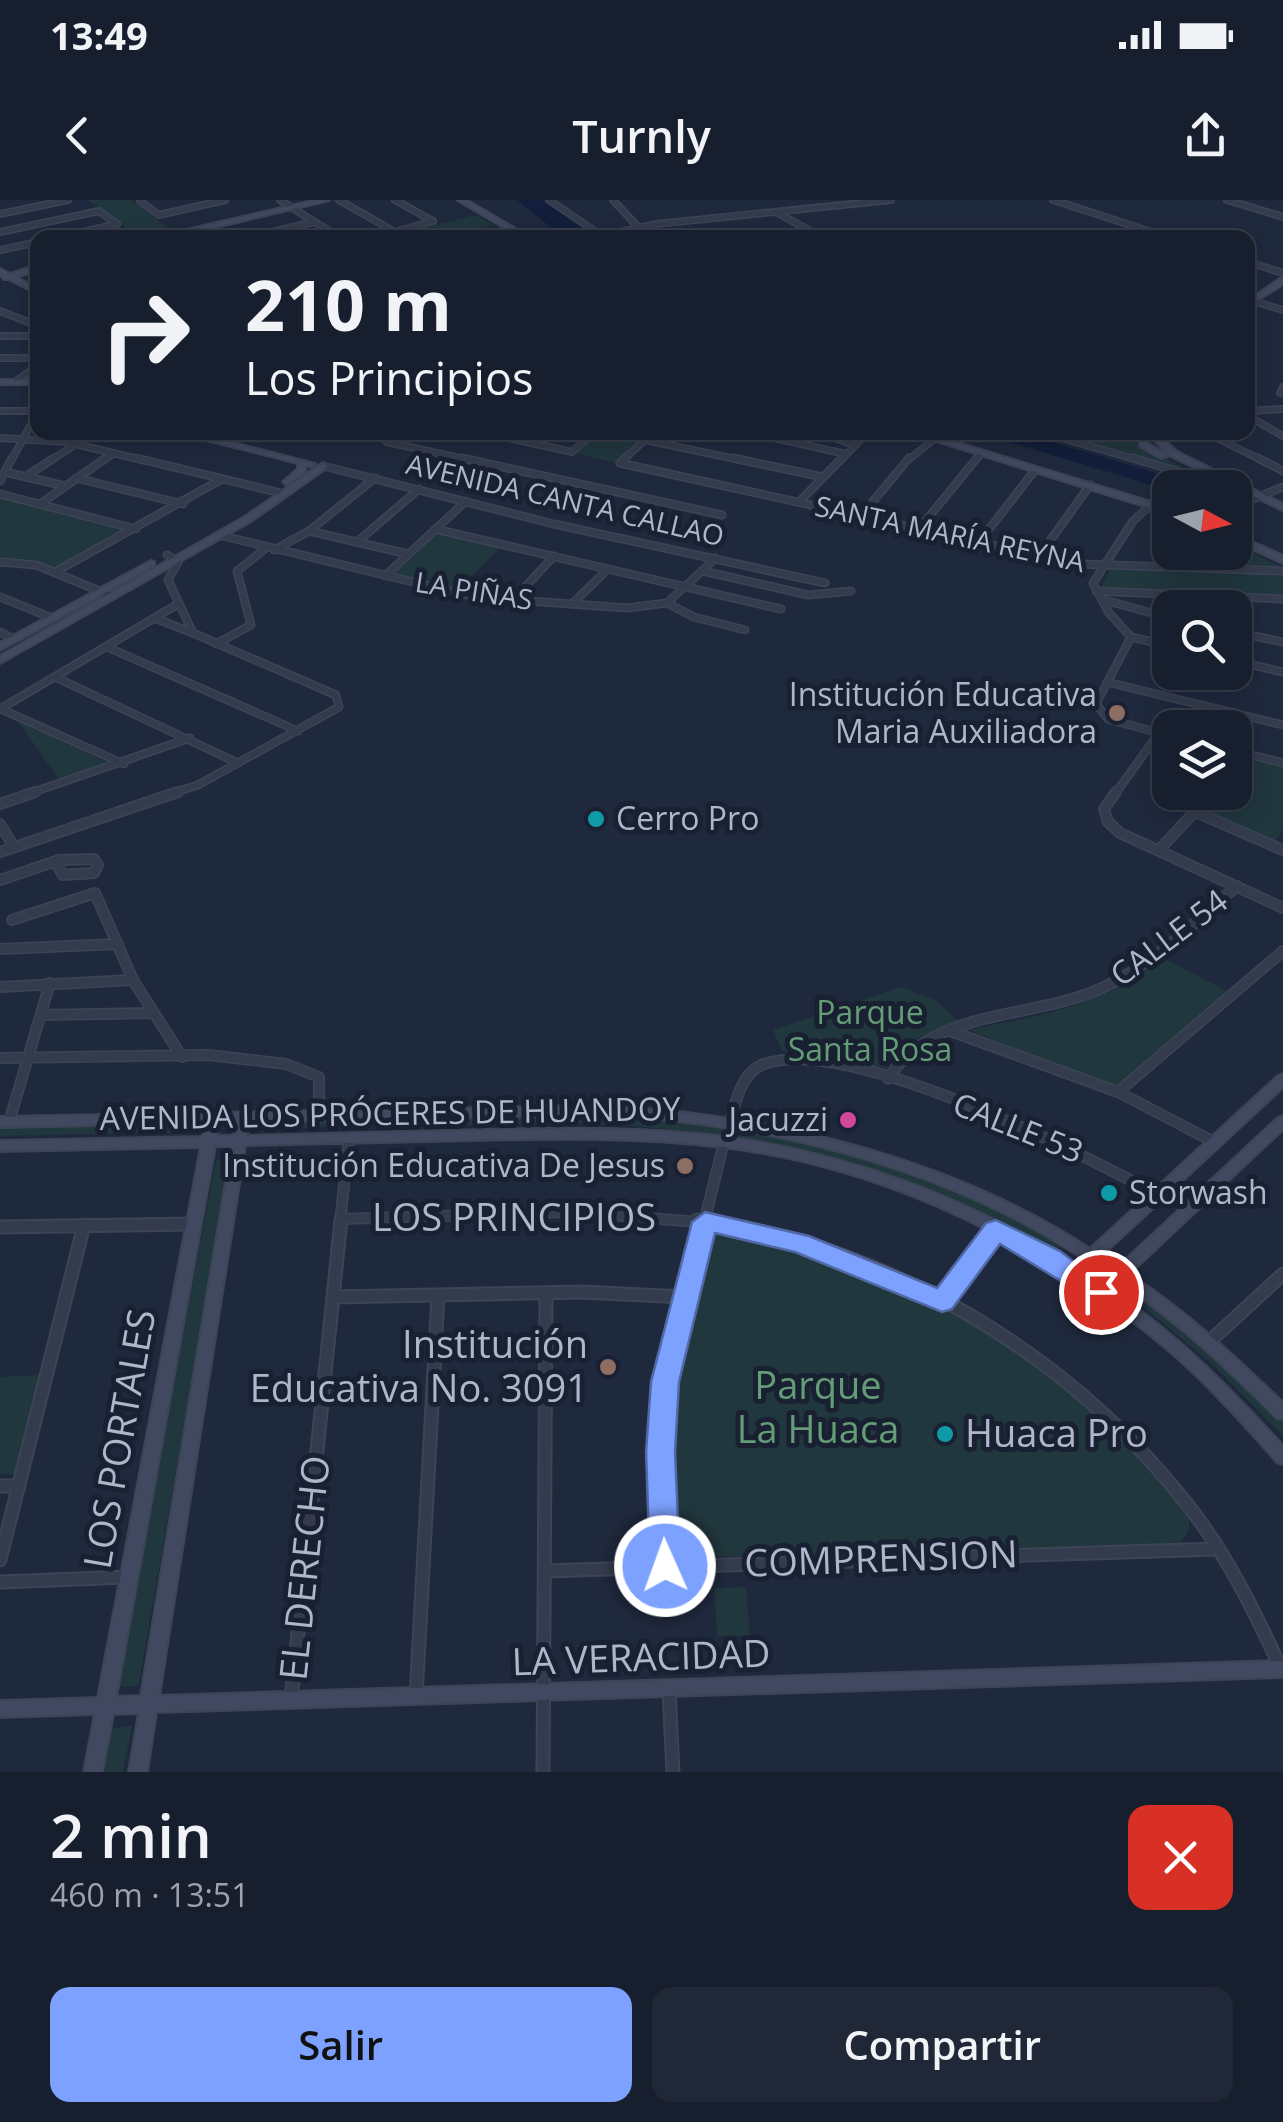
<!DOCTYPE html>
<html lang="es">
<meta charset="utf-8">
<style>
body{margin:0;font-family:"Open Sans",sans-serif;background:#202736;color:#f1f3f6;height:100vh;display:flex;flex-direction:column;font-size:38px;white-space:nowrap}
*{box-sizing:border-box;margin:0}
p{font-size:32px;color:#9ea2aa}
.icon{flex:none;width:55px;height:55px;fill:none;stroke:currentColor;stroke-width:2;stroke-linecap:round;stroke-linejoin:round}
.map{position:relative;height:1572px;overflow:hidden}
.sheet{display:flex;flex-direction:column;background:#171f2e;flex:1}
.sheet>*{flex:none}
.banner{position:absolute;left:30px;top:30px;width:1225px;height:210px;border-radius:20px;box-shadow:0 5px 25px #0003,0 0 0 2px #363d4a;background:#171f2e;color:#f1f3f6;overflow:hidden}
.needle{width:65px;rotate:97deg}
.fabs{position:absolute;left:1152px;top:270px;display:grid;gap:20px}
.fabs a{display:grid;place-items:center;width:100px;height:100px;border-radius:20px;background:#171f2e;box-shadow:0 5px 25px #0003,0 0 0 2px #363d4a;font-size:50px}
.pin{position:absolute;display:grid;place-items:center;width:85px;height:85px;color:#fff;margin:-42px;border:5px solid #fff;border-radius:50%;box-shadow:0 2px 10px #0007}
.me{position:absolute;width:110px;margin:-55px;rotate:358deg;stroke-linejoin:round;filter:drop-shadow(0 0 8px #0008)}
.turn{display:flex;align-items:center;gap:35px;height:210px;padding:0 50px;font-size:45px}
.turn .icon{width:130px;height:130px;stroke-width:2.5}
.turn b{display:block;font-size:70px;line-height:85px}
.round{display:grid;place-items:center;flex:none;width:105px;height:105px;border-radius:20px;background:#202736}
.head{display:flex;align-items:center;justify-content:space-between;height:170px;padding:0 50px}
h1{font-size:60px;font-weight:600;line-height:75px}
.action{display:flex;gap:20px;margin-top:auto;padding:20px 50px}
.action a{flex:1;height:115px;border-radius:20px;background:#7da1ff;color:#111;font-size:40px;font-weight:600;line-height:115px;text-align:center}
.action a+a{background:#202736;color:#f1f3f6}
.status{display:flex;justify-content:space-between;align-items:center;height:70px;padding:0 50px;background:#171f2e;direction:ltr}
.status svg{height:28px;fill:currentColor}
header{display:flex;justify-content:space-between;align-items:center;height:130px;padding:0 50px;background:#171f2e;font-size:45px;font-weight:600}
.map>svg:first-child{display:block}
.green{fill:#21373e}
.water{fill:#121e3b}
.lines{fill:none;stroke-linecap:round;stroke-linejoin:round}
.street-far3-casing{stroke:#3d4456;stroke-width:8}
.street-far2-casing{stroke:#3d4456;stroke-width:9}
.street-far1-casing{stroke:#3d4456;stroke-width:12}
.street-casing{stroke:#3d4456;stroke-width:15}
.secondary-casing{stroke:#3d4456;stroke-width:4}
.street-far3{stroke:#333b4d;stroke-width:5}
.street-far2{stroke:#333b4d;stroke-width:6}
.street-far1{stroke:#333b4d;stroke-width:9}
.street{stroke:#333b4d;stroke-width:11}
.secondary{fill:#414960;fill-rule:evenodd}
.route{fill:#7da1ff;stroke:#5169a6;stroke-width:2.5}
.education-dot{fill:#8d6e63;stroke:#192031;stroke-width:4}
.culture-dot{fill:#0f9aa8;stroke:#192031;stroke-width:4}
.hotel-dot{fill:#d1479c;stroke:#192031;stroke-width:4}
.labels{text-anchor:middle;stroke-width:10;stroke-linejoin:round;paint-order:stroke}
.far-street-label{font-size:28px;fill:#aeb6c9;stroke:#192031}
.poi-label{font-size:32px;fill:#aeb6c9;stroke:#192031;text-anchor:end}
.street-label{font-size:32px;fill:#aeb6c9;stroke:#192031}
.park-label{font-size:32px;fill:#639c76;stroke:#192031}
.near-street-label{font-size:38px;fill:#aeb6c9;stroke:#192031}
.near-poi-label{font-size:38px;fill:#aeb6c9;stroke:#192031;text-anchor:end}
.near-park-label{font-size:38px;fill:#639c76;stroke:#192031}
</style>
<div class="status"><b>13:49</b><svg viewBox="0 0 49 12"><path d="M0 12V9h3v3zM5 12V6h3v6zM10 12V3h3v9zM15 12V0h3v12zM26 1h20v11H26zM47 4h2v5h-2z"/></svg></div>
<header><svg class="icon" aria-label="back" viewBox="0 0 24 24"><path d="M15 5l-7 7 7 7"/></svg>Turnly<svg class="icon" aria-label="share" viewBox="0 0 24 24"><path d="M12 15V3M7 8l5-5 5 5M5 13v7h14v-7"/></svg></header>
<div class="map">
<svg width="1283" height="1572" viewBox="0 0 1283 1572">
<rect width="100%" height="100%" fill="#1f293d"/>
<g class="green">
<polygon points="88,0 131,0 172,30 139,37"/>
<polygon points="476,15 493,25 440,37 386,37"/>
<polygon points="598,233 648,233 616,263 575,253"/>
<polygon points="1057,233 1143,233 1137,244 1200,276"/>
<polygon points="0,296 131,329 55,369 36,363 0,360"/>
<polygon points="437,332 501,347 456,391 389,375"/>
<polygon points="1235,344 1283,368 1283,370 1192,366 1188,355 1235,352"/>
<polygon points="1110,368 1283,373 1283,397 1100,390"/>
<polygon points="18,521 113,565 60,581"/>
<polygon points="1237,555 1283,565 1283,630 1274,643 1202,612 1218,593 1235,592"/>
<path d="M1163 758 1229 792 1117 888 969 830C1044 814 1102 807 1163 758Z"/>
<polygon points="901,787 934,799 959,822 910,841 886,868 782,851 773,830"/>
<path d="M561 914C701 918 824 935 955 988 992 1003 1028 1024 1064 1042L1057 1050C895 963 743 926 560 923Z"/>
<polygon points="542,915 539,924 258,928 264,921"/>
<polygon points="188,924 186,932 0,936 0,927"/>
<polygon points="230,957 140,1478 138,1486 117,1486 216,960"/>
<path d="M720 1027C842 1053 973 1105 1069 1189 1111 1226 1148 1267 1186 1308 1192 1325 1190 1334 1176 1346L674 1358 667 1224 681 1141 712 1029Z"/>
<polygon points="1139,1089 1283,1217 1283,1236 1212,1164 1130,1096"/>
<polygon points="40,1175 15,1274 0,1274 0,1177"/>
<polygon points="746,1387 750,1436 717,1436 714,1388"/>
<polygon points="132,1526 123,1572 102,1572 111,1528"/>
</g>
<g class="water">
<polygon points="517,0 544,0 594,37 563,37"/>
<polygon points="980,233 1022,233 1203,287 1170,288 1170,291"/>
</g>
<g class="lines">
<g class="street-far3-casing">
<g id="street-far3">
<polyline points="280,0 340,38"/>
<polyline points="339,0 395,32 433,21"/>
<polyline points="395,0 433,21"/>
<polyline points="549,0 605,38"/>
<polyline points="613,0 639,28 659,38"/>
<polyline points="1053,0 1170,38"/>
<polyline points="1227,0 1283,17"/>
<polyline points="140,1 159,15 225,0"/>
<polyline points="776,12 823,38"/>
<polyline points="0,14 68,0"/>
<polyline points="0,32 99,11 117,24"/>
<polyline points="602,36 656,24 891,0"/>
<polyline points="57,38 117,24"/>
<polyline points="246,38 314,22"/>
<polyline points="451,38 461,38"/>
<polyline points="0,50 38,42"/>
<polyline points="1248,62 1283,73"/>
<polyline points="1253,101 1283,110"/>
<polyline points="0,111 38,126"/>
<polyline points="0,136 38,136"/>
<polyline points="0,158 38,158"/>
<polyline points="15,182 38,165"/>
<polyline points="1280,193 1283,187"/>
<polyline points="0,211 38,211"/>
<polyline points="1248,211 1283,209"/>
<polyline points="1248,216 1283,236"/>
<polyline points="339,232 352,235"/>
<polyline points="388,232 383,237 387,242 473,261"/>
<polyline points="481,232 572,252 594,232"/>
<polyline points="746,232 846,254"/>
<polyline points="818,232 854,245"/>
<polyline points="1041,232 1141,261"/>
<polyline points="1205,232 1263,261"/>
<polyline points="0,238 67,242 146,261"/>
<polyline points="11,261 38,212"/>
<polyline points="50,261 76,244"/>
<polyline points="103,261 114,253"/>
<polyline points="622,261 645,240 745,261"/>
<polyline points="840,261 868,232"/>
<polyline points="907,261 933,240"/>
<polyline points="975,261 980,255"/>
</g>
</g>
<g class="street-far2-casing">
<g id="street-far2">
<polyline points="136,258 285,294"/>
<polyline points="462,258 722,315"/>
<polyline points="733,258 823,277"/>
<polyline points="1132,258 1221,284"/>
<polyline points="1258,258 1283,271"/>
<polyline points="620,263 1079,364 1283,371"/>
<polyline points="620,263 625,258"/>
<polyline points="323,266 554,324 825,383"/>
<polyline points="5,272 65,286"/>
<polyline points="25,277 54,258"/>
<polyline points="76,278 183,304"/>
<polyline points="0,281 12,258"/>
<polyline points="0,294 136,329"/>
<polyline points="1253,299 1283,287"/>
<polyline points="799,302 842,258"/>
<polyline points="40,304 106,258"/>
<polyline points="1152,304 1133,321 1093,383 1109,413 1131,437 1096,504 1108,519 1170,536"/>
<polyline points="861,316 909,258"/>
<polyline points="435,329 781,409"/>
<polyline points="919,329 977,258"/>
<polyline points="309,331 408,354"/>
<polyline points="219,335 475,397 627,408 667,403 716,358"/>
<polyline points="357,342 419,289"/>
<polyline points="979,342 1035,270"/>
<polyline points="274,350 309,331 375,278"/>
<polyline points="167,355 178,362 168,380"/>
<polyline points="1039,356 1090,285"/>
<polyline points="0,362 36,365 112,396"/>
<polyline points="703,371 808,395 851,391"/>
<polyline points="55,372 222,279"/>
<polyline points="385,376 466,301"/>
<polyline points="168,380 193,433 336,495 339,507 198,585 170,594"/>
<polyline points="1096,391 1283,399"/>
<polyline points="0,397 52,418"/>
<polyline points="1104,400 1170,418"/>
<polyline points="512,401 554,356"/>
<polyline points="667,403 694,417 745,430"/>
<polyline points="572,404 608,369"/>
<polyline points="157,419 193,433"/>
<polyline points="0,432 14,439"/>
<polyline points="1235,432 1283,442"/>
<polyline points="1131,437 1170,446"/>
<polyline points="216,444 251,425 237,371 265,349"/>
<polyline points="107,447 298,531"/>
<polyline points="1235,461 1283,472"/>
<polyline points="55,477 238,563"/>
<polyline points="1107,482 1283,525"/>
<polyline points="0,509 178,404"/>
<polyline points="1,509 124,564"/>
<polyline points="1235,551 1283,563"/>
<polyline points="28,594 190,538"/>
<polyline points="1115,594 1159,533"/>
</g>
</g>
<g class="street-far1-casing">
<g id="street-far1">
<polyline points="1116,592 1104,609 1108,622 1120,633 1283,708"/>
<polyline points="0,604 35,592"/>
<polyline points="1198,613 1283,650"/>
<polyline points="0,624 14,647"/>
<polyline points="1159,650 1213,592"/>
<polyline points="0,652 178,592"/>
<polyline points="0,680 59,660 94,659 98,665 94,673 63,675 56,663"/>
<polyline points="12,720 95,693 133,780 182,857"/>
<polyline points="0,749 118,744"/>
<polyline points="0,787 133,780"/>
<polyline points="41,815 153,813"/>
<polyline points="953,832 1118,892 1214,942"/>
<polyline points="0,858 208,855 286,864 319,877 319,917"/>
<path d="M888 879C932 807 1033 820 1102 788 1153 765 1194 722 1237 686"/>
<polyline points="1118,892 1283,751"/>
<path d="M731 921C735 901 742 872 764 864 848 835 1081 953 1158 995"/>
<polyline points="9,922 50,783"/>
<polyline points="341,1019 568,1012 712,1023"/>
<polyline points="340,1023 349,938"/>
<polyline points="704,1023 724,942"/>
</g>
</g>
<g class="street-casing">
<g id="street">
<path d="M697 1020C888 1045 1068 1153 1187 1304 1226 1353 1255 1412 1281 1469"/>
<polyline points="0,1027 193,1024"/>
<polyline points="333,1097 582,1092 684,1097"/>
<polyline points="942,1101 996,1030"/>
<polyline points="1210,1141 1283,1074"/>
<polyline points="0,1286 19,1286"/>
<polyline points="0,1360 84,1025"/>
<polyline points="665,1366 660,1252 665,1182 705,1020"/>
<polyline points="546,1371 1217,1349"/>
<polyline points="0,1382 128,1377"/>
<polyline points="669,1490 673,1572"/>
<polyline points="416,1497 438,1096"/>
<polyline points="291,1500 341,1020"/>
<polyline points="543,1572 546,1093"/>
</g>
</g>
<g class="secondary-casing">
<g id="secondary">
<polygon points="317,0 329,0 170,38 140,38 166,31 169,34"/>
<polygon points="458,0 466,0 531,38 522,38"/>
<polygon points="38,65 38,70 16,77 38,89 38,94 9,79 4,79 0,74 0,69 10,74"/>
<polygon points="1280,79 1283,79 1283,84 1248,106 1248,101"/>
<rect x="0" y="180" width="38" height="4"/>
<polygon points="174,232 191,232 315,264 311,267 306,265 305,272 287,285 283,282 298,269 298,263"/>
<polygon points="908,232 922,232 1170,308 1170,314"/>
<polygon points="1142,232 1156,232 1177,252 1283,304 1283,310 1171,256 1149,235 1147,243 1168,256 1161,258 1140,246"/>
<polygon points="323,263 327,266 326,268 251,321 0,463 0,456 245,317"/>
<polygon points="1235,334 1283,356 1283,363 1235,341"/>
<polygon points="151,361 154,362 154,366 0,450 0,443"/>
<path d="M1283 874V887L1101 1056 1118 1067 1278 918 1283 916V929L1129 1074C1186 1111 1235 1157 1283 1203V1219L1277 1218C1228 1169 1178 1121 1120 1083L1112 1091C1176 1133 1231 1189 1283 1246V1264L1277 1262C1244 1224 1210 1186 1172 1153 1047 1046 888 967 723 947 640 937 556 938 473 940 397 942 321 943 245 945L159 1496 1283 1461V1477L156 1512 147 1572H129L139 1513 113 1514 102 1572H84L95 1514 0 1517V1501L98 1498 201 947 0 951V941L203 937 205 923 0 927V917L585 906C755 910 946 955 1090 1049L1278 876ZM585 915C754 919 938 963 1081 1057L1072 1065C970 998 847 953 725 937 645 927 563 928 483 930 404 932 325 934 247 936L249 922ZM219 923H235L233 936H217ZM215 946H232L141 1496 116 1497ZM1092 1064 1109 1076 1101 1083 1083 1072Z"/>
</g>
</g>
<use href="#street-far3" class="street-far3"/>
<use href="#street-far2" class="street-far2"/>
<use href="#street-far1" class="street-far1"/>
<use href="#street" class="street"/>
<use href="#secondary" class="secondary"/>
</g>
<polygon class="route" points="705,1012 809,1036 937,1088 986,1023 996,1020 1060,1051 1114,1092 1110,1100 1092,1100 1000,1044 952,1109 942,1112 795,1052 715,1033 679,1182 675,1252 680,1366 676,1375 665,1379 654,1375 650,1366 646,1252 651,1182 692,1022"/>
<g class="education-dot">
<circle cx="1117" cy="513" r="10"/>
<circle cx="685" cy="966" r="10"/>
<circle cx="608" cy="1167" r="10"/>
</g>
<g class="culture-dot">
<circle cx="596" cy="619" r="10"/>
<circle cx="1109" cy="993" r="10"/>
<circle cx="945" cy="1234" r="10"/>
</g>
<circle class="hotel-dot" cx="848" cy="920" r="10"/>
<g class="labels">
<g class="far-street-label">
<text transform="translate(565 300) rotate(13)" y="10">AVENIDA CANTA CALLAO</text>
<text transform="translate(950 334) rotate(12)" y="10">SANTA MARÍA REYNA</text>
<text transform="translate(474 391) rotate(9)" y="10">LA PIÑAS</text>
</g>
<g class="poi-label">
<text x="1097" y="506">Institución Educativa<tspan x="1097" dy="37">Maria Auxiliadora</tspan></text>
<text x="616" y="630" text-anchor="start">Cerro Pro</text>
<text x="828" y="931">Jacuzzi</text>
<text x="665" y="977">Institución Educativa De Jesus</text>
<text x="1129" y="1004" text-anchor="start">Storwash</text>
</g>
<g class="street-label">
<text transform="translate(1169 738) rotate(-37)" y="11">CALLE 54</text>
<text transform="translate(390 914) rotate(-1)" y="11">AVENIDA LOS PRÓCERES DE HUANDOY</text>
<text transform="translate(1018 928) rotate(22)" y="11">CALLE 53</text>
</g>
<g class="park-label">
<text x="870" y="824">Parque<tspan x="870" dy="37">Santa Rosa</tspan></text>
</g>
<g class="near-street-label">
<text x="514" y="1031">LOS PRINCIPIOS</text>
<text transform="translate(120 1239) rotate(-80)" y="13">LOS PORTALES</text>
<text transform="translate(881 1359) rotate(-2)" y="13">COMPRENSION</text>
<text transform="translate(305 1368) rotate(-84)" y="13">EL DERECHO</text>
<text transform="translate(641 1458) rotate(-2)" y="13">LA VERACIDAD</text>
</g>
<g class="near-poi-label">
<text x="588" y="1158">Institución<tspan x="588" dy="44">Educativa No. 3091</tspan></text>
<text x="965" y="1247" text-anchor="start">Huaca Pro</text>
</g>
<g class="near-park-label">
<text x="818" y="1199">Parque<tspan x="818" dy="44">La Huaca</tspan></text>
</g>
</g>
</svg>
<div class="fabs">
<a><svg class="needle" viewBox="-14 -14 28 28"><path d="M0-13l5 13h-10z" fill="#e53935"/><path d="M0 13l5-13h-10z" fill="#9ea2aa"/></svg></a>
<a><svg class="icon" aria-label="search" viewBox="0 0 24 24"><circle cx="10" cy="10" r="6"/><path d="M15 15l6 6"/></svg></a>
<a><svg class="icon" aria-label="layers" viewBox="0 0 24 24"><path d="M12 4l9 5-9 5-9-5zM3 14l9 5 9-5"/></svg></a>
</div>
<div class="pin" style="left:1101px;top:1092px;background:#d93025"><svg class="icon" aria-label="arrive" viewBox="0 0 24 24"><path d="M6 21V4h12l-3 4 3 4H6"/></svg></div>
<svg class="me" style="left:665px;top:1366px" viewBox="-20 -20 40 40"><circle r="17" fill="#7da1ff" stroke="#fff" stroke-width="3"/><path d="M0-11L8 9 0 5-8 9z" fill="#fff"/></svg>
<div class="banner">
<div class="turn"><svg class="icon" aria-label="right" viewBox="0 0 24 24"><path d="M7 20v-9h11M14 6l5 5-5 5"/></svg><div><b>210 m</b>Los Principios</div></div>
</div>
</div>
<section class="sheet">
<div class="head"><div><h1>2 min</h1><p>460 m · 13:51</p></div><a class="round" style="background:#d93025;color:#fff"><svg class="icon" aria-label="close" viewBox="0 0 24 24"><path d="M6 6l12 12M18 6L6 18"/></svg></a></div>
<div class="action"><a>Salir</a><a>Compartir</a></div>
</section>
